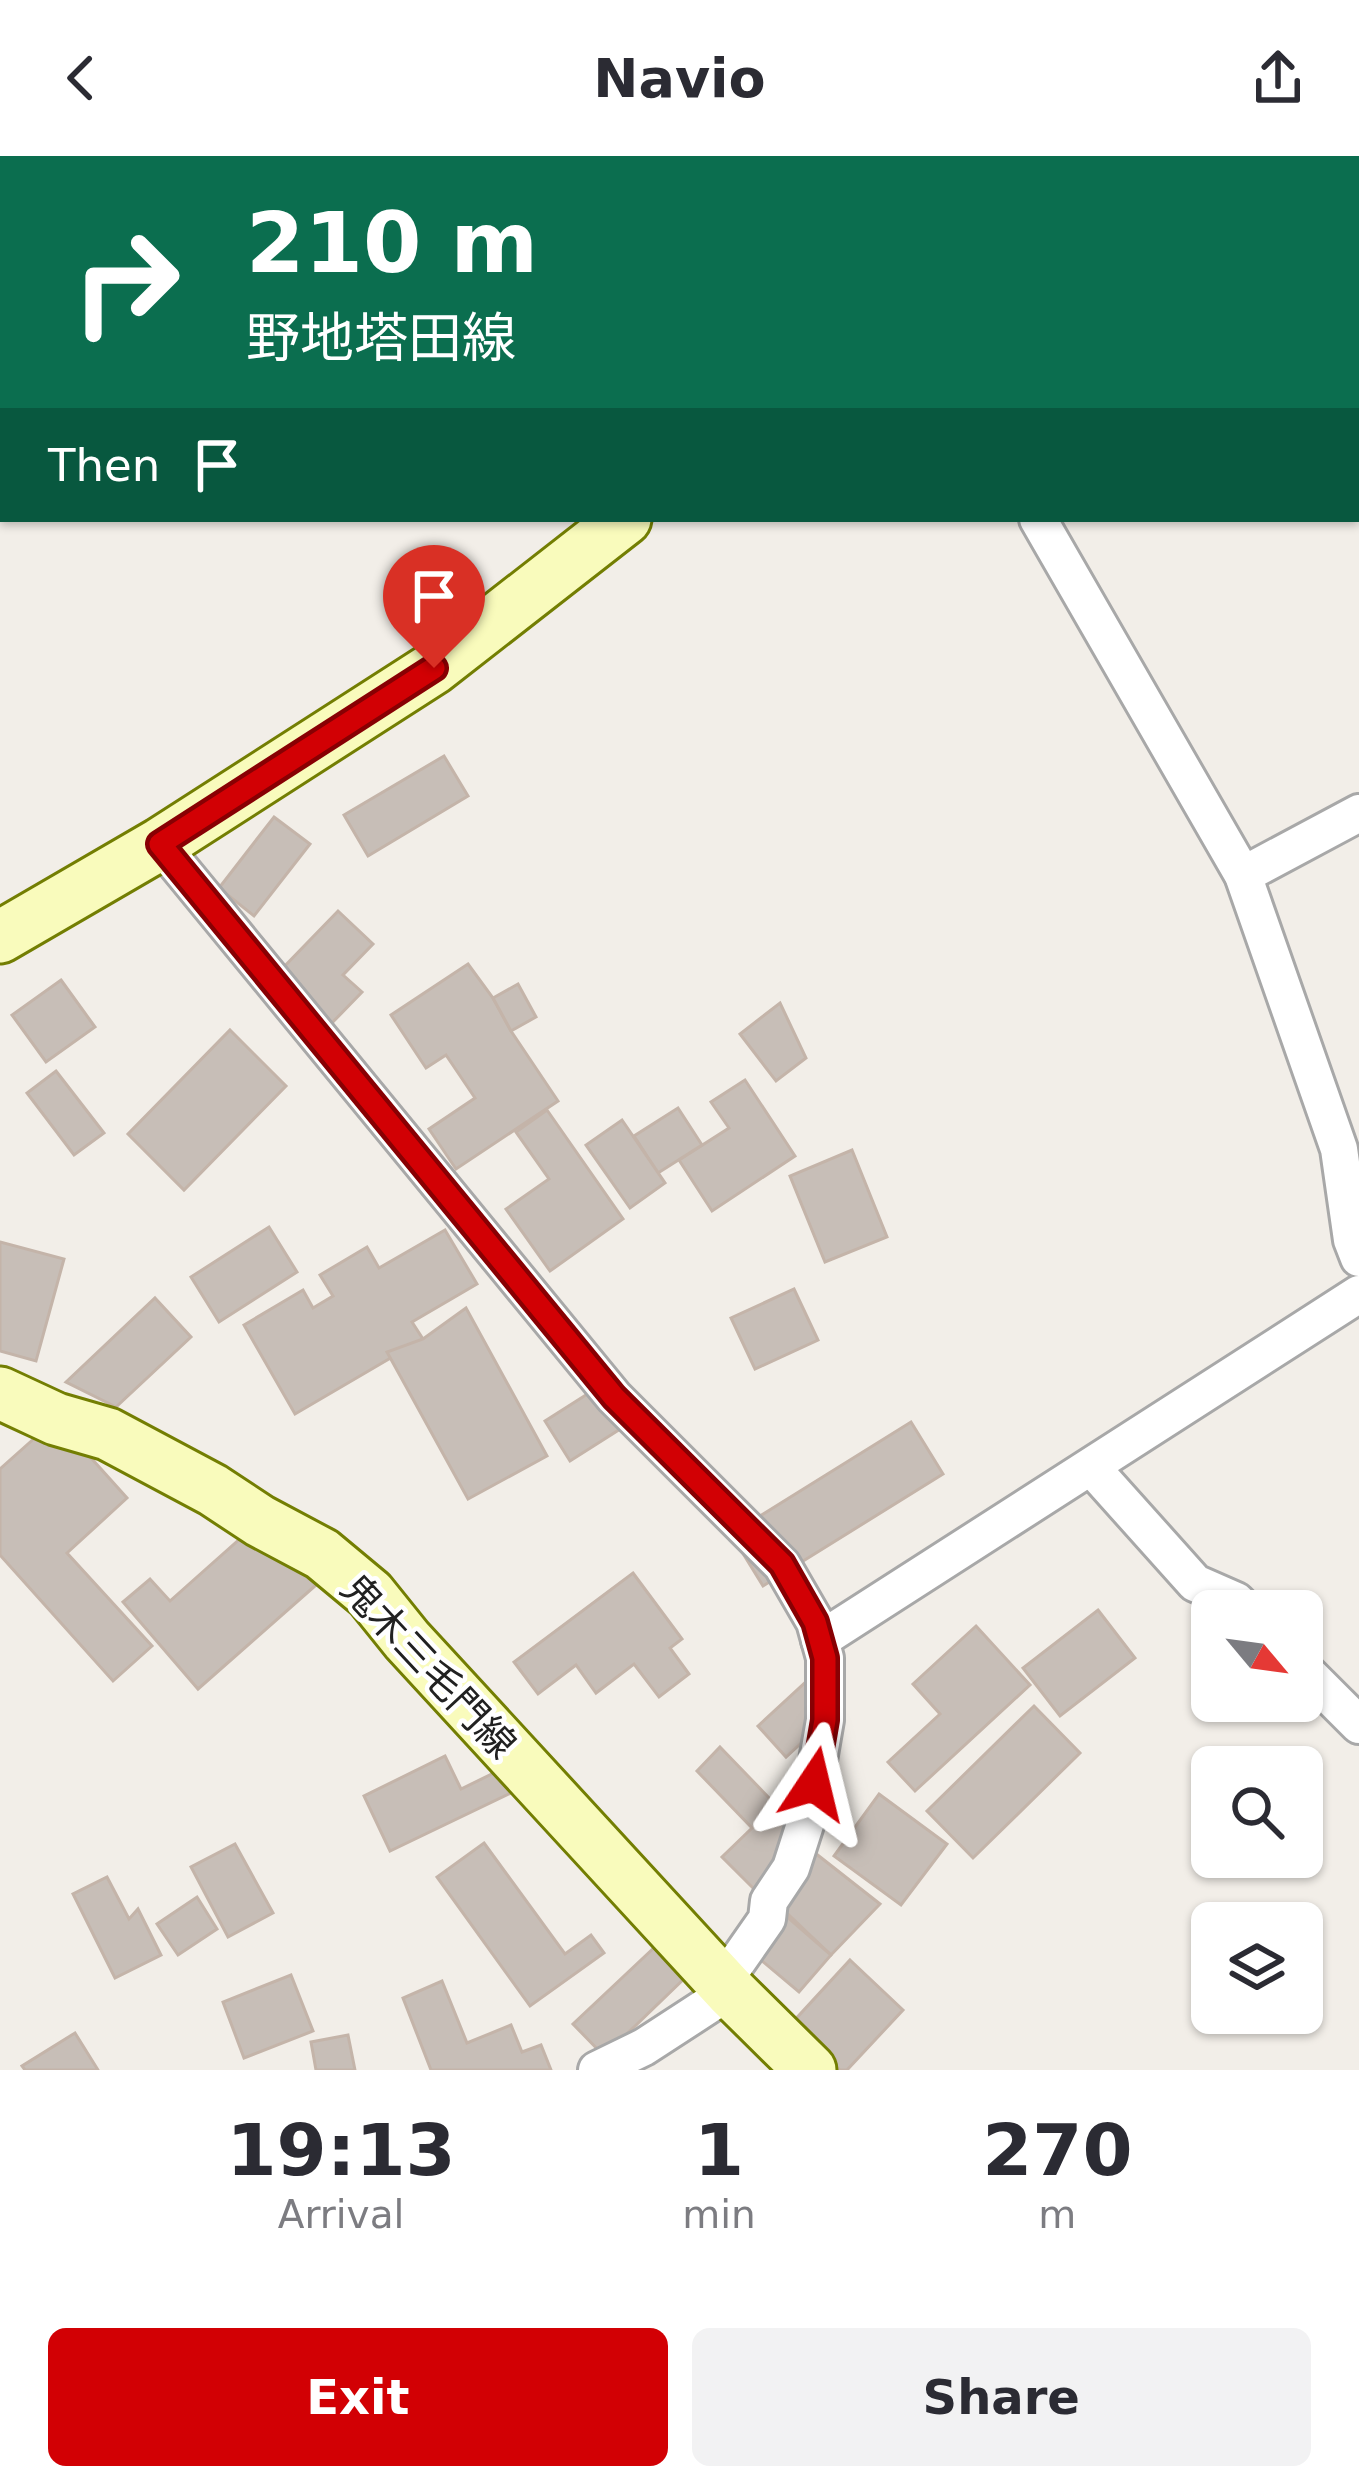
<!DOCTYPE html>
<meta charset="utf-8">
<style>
body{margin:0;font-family:"DejaVu Sans","Noto Sans JP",sans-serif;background:#f2f2f3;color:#2b2b33;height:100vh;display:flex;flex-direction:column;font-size:45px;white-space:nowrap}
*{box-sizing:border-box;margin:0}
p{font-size:39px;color:#7c7c81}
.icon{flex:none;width:66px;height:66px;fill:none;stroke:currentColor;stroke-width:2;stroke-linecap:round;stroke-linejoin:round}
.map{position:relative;height:1914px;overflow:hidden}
.details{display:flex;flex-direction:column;background:#fff;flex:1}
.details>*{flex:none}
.banner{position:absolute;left:0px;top:0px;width:1359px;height:366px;box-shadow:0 3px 9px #0004;background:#0b6e4f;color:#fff;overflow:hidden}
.needle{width:78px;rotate:119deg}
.tools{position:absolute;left:1191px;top:1434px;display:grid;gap:24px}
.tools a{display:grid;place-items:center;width:132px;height:132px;border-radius:18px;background:#fff;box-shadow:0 3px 9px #0004;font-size:60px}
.pin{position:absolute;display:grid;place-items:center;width:102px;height:102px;color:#fff;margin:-123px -51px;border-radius:50% 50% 50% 0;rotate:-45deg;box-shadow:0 0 12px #0007}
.pin .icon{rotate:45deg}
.me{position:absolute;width:132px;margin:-66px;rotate:10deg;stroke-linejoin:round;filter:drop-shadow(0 0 9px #0008)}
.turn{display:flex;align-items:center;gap:42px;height:252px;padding:0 48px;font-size:54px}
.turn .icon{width:156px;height:156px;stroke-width:2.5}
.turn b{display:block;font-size:84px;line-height:102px}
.then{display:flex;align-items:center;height:114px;padding:0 48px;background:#0003;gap:24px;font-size:45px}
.eta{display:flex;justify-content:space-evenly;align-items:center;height:204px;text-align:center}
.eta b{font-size:72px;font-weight:600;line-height:84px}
.action{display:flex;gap:24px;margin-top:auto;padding:24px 48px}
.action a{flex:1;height:138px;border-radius:18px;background:#d20004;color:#fff;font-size:48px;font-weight:600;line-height:138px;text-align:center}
.action a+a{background:#f2f2f3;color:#2b2b33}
header{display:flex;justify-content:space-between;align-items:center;height:156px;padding:0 48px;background:#fff;font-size:54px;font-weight:600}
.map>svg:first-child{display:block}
.building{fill:#c7beb7;stroke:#c4b4a9;stroke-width:3}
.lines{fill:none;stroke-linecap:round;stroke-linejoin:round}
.minor-casing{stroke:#a8a8a8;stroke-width:42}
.secondary-casing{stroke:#737e02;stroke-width:57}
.minor{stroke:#fff;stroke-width:36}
.secondary{stroke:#f9fbbc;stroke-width:51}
.route-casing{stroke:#880003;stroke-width:30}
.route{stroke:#d20004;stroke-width:21}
.labels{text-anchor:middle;stroke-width:9;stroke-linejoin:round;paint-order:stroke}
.street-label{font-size:39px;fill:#212121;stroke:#fff}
</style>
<header><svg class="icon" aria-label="back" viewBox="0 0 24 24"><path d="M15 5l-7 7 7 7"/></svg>Navio<svg class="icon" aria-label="share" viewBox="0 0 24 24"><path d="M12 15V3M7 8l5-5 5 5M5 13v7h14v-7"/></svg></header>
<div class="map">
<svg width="1359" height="1914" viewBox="0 0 1359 1914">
<rect width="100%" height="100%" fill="#f2eee8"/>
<g class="building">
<polygon points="444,600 468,640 368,700 344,659"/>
<polygon points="274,661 310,688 254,760 219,732"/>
<polygon points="338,755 373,788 343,819 362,836 331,868 278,817"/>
<polygon points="468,808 493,842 511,875 558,945 456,1013 429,973 475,942 446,899 426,912 391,859"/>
<polygon points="61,824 95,871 46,906 12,859"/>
<polygon points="518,828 536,861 511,875 493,842"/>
<polygon points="780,847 806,902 776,925 740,878"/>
<polygon points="230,874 286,930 184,1034 128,978"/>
<polygon points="56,915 104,977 74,999 27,937"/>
<polygon points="745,924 795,1000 712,1055 679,1004 729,972 711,946"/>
<polygon points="678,952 702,989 658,1017 634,980"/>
<polygon points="547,954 623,1063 550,1115 506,1053 549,1023 516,976"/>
<polygon points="622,964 665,1027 630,1052 586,989"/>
<polygon points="852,994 887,1081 825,1106 790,1020"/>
<polygon points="269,1071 297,1116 219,1166 191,1121"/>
<polygon points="445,1074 477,1128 412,1166 423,1183 295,1258 244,1169 303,1134 313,1152 333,1140 320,1119 367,1091 379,1112"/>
<polygon points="0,1086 64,1103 36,1205 0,1195"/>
<polygon points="794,1133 818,1184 755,1213 731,1162"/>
<polygon points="155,1142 191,1181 116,1251 66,1226"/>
<polygon points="466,1152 547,1300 468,1343 387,1196 423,1183"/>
<polygon points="611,1223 636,1263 570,1305 545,1265"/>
<polygon points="56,1263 127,1342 67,1397 152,1490 113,1525 0,1399 0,1313"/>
<polygon points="911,1266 943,1318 763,1430 731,1378"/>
<polygon points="260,1365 316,1429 198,1533 123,1446 150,1423 170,1445"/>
<polygon points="633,1417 682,1483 670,1492 689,1518 659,1541 634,1508 596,1537 576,1509 538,1538 514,1506"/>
<polygon points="1098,1454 1135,1502 1060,1560 1023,1512"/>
<polygon points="976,1470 1030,1529 915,1635 888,1606 940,1558 913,1528"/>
<polygon points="808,1524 836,1555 786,1601 758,1570"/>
<polygon points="1034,1550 1080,1597 973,1702 927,1655"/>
<polygon points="720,1591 773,1646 803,1616 821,1676 759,1738 722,1701 752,1672 697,1615"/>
<polygon points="445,1600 461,1633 502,1613 513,1636 390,1695 364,1640"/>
<polygon points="879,1638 947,1688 901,1749 834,1700"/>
<polygon points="484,1687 565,1798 591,1779 604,1797 530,1850 437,1721"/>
<polygon points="235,1688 273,1757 228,1781 191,1711"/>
<polygon points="810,1693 880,1748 831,1799 771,1742"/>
<polygon points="107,1721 129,1763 138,1753 161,1799 115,1822 73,1738"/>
<polygon points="197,1741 217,1773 178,1799 157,1768"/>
<polygon points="769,1745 831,1799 799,1836 736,1783"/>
<polygon points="659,1787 689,1818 604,1900 573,1868"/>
<polygon points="850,1804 903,1854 847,1914 840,1914 791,1868"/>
<polygon points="291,1819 313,1875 244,1902 223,1846"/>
<polygon points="442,1825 467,1887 511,1869 522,1896 541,1889 551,1914 431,1914 403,1842"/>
<polygon points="75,1877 98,1914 25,1914 22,1910"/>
<polygon points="348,1879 355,1914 316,1914 311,1886"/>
</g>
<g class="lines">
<g class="minor-casing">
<g id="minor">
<polyline points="832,0 834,3"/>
<polyline points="1038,363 1243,719 1339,993 1352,1084 1359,1102"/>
<polyline points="160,688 614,1241 782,1409 815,1466 825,1502 825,1564 809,1656 791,1712 769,1745 767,1763 723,1826"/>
<polyline points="1243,719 1359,657"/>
<polyline points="1092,1312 1195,1427 1236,1445 1246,1455"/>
<polyline points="820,1484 1359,1138"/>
<polyline points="1302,1512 1359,1569"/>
<polyline points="597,1914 644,1891 730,1835"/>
</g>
</g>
<g class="secondary-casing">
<g id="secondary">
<polyline points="1220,3 1226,0"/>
<polyline points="0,781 160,688 434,512 625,363"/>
<polyline points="0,1237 56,1263 108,1278 213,1334 260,1365 322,1398 370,1438 407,1484 730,1835 810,1914"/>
</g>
</g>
<use href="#minor" class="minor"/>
<use href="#secondary" class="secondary"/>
</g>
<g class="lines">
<g class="route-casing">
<polyline id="route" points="434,512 160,688 614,1241 782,1408 815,1466 825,1502 825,1564 814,1628"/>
</g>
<use href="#route" class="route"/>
</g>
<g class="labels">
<g class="street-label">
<text transform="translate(429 1510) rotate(47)" y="14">鬼木三毛門線</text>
</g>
</g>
</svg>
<div class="tools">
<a><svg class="needle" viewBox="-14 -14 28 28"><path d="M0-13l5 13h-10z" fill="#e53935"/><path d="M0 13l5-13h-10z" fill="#7c7c81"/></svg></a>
<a><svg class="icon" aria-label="search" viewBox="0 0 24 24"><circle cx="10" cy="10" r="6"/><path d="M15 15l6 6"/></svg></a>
<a><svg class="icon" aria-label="layers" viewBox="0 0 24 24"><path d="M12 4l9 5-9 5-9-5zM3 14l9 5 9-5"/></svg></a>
</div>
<div class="pin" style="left:434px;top:512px;background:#d93025"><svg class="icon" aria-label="arrive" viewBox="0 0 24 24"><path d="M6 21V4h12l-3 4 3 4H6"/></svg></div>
<svg class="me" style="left:814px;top:1628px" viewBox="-20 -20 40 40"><path d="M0-17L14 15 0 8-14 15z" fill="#d20004" stroke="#fff" stroke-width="4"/></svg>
<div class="banner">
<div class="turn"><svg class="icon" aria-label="right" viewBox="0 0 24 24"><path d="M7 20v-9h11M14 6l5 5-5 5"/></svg><div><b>210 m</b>野地塔田線</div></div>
<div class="then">Then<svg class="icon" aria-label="arrive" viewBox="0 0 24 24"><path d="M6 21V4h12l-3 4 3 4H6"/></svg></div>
</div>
</div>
<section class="details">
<div class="eta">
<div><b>19:13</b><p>Arrival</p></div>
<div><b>1</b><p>min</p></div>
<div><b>270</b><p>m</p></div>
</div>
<div class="action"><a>Exit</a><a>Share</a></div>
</section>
